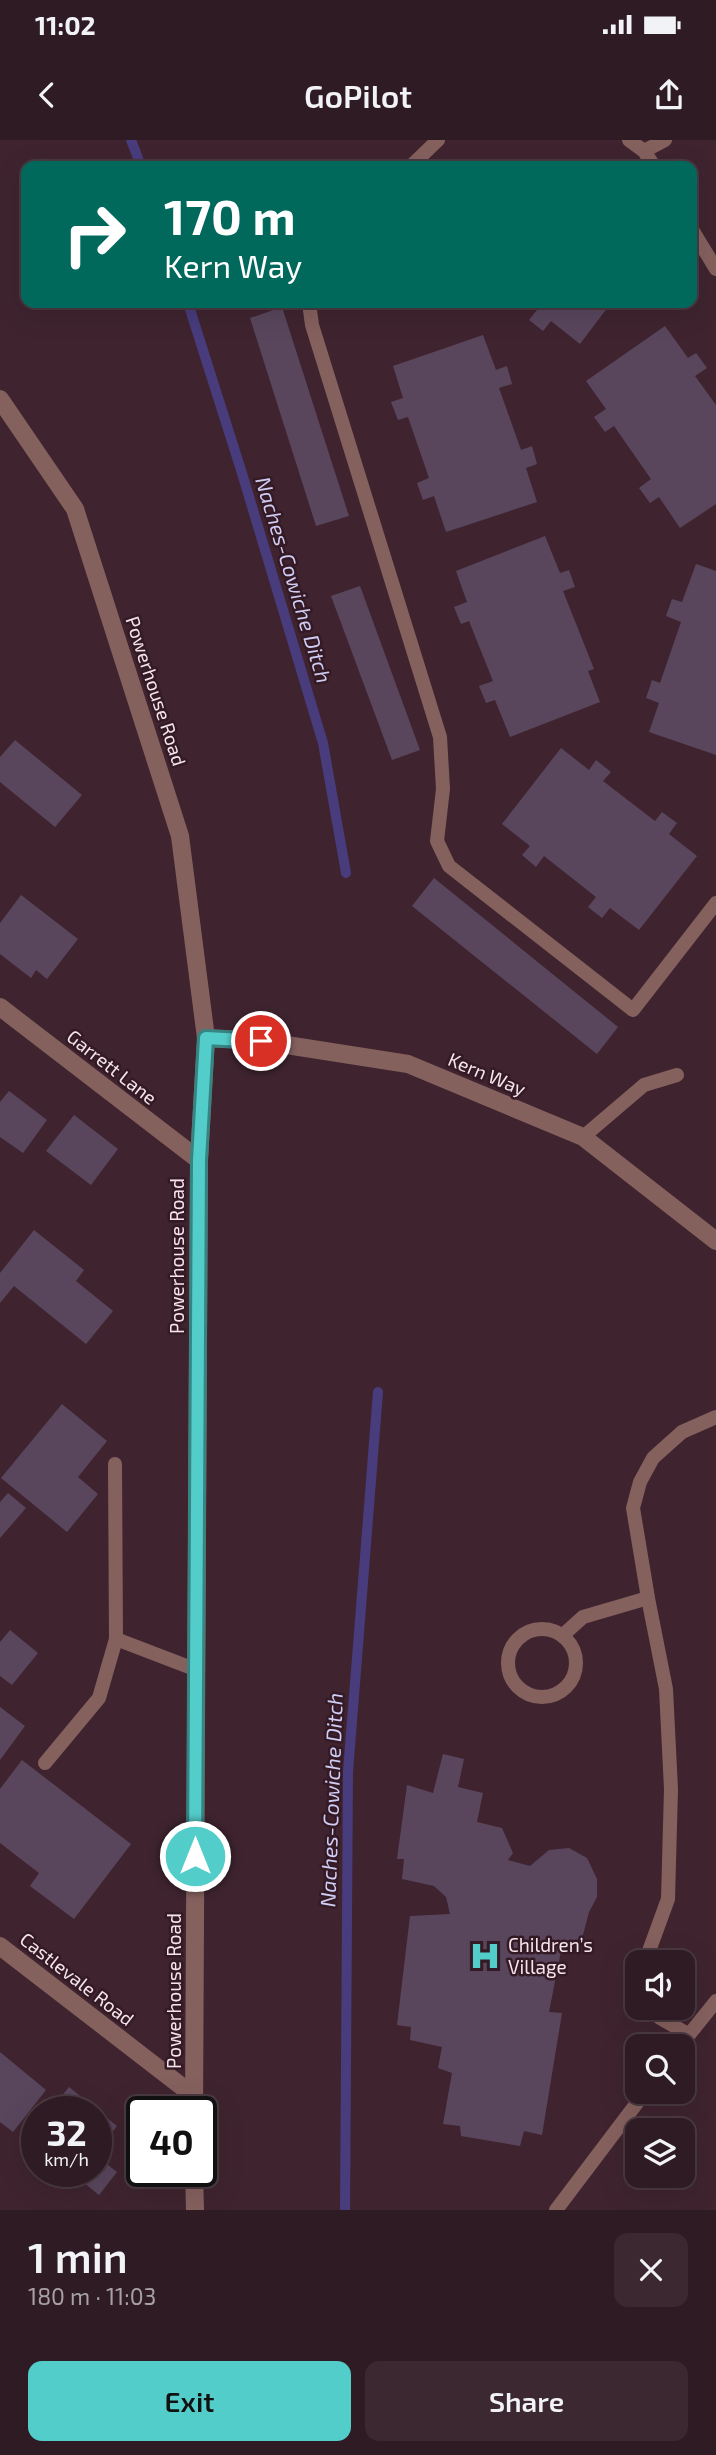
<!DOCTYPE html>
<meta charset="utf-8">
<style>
body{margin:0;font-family:"Exo 2",sans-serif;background:#3b2830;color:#f1f3f6;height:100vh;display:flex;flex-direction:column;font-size:26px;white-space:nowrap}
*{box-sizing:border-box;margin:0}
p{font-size:23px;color:#a7a1a6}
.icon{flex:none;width:38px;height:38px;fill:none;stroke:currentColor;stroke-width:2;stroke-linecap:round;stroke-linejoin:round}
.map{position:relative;height:2070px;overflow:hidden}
.sheet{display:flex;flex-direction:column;background:#2f1b23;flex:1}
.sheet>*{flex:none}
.hud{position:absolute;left:21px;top:21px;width:676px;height:147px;border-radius:14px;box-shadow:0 7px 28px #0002,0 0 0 2px #4a3941;background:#00695c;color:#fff;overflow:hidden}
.fabs{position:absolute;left:625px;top:1810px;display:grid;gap:14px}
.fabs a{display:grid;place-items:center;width:70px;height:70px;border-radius:14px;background:#2f1b23;box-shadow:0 7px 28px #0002,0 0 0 2px #4a3941;font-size:35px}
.speed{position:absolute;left:21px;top:1956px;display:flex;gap:14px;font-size:35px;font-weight:700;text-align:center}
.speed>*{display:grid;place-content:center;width:91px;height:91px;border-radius:50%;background:#2f1b23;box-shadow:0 7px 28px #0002,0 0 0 2px #4a3941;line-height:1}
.speed small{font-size:18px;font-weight:400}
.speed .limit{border:4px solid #111;border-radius:10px;background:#fff;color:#111}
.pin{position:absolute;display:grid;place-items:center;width:60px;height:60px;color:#fff;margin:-30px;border:4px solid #fff;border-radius:50%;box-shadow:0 2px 7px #0007}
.me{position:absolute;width:77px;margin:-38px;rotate:0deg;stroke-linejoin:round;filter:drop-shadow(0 0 5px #0008)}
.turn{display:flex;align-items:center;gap:24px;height:147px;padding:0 28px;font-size:32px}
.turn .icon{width:91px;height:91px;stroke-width:2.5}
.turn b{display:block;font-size:49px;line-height:60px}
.round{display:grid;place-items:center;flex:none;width:74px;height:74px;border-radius:14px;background:#3b2830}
.summary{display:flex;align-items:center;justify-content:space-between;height:119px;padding:0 28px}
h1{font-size:42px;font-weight:600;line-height:52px}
.action{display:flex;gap:14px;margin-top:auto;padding:14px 28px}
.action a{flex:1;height:80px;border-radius:14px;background:#53cdca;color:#111;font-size:28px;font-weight:600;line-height:80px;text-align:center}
.action a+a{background:#3b2830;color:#f1f3f6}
.status{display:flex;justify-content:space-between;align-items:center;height:49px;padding:0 35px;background:#2f1b23;direction:ltr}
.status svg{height:19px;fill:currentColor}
header{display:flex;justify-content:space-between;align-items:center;height:91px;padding:0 28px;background:#2f1b23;font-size:32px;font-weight:600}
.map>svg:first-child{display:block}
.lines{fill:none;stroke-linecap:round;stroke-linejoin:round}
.stream{stroke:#483c7d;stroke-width:10}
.building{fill:#59465d}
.service{stroke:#85615e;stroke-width:14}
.minor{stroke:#85615e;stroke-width:18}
.tertiary{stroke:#85615e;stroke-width:18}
.route-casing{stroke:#368583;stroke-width:18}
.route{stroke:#53cdca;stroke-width:12}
.labels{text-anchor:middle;stroke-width:5;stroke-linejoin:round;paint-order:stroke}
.street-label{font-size:19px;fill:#f6e4eb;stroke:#341a25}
.poi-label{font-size:19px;fill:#f6e4eb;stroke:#341a25;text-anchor:start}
.water-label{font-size:21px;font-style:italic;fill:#d0cdf4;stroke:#341a25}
</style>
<div class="status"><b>11:02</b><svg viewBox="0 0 49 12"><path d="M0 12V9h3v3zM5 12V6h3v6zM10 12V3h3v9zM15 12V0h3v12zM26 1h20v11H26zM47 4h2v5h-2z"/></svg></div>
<header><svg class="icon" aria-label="back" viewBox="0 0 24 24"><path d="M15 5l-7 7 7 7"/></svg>GoPilot<svg class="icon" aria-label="share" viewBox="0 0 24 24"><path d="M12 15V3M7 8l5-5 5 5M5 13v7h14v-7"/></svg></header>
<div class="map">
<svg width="716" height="2070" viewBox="0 0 716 2070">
<rect width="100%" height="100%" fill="#3f242f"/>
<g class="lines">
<g class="stream">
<polyline points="131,0 141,26"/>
<polyline points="188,163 241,330 323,603 346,733"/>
<polyline points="345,2070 348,1632 378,1252"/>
</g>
</g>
<g class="building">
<polygon points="528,163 611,163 580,204 551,181 543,191 529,180 537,170"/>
<polygon points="282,167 349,376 316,386 250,178"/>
<polygon points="665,186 688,218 696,213 707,228 695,236 716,265 716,364 680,388 659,357 650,363 639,348 651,339 614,286 605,292 594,277 606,269 586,241"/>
<polygon points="483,195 496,230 507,226 512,244 499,248 521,310 532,306 537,324 526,328 537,362 446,392 434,356 423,360 417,343 429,338 408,277 398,280 391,262 403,258 393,226"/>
<polygon points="545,396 560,433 569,430 575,447 563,451 594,529 588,531 600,562 510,597 495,560 486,563 479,546 493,541 469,481 461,484 454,467 467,462 456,431"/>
<polygon points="696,424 716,431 716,615 649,592 659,563 646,558 652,540 660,543 681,482 666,476 672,459 682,462"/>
<polygon points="360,446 420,610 392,620 331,456"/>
<polygon points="15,600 82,655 55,687 0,642 0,617"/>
<polygon points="561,608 589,630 596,620 611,632 603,641 655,681 662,672 677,683 669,694 697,716 639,790 610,768 602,778 588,767 596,757 544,716 536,727 522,715 530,706 502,684"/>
<polygon points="434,738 618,887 597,914 412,766"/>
<polygon points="21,755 78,799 47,839 36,830 31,838 0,814 0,783"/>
<polygon points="9,951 47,980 23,1013 0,997 0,962"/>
<polygon points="74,975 118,1009 91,1045 46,1011"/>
<polygon points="34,1090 84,1130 76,1141 113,1171 86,1204 14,1146 0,1163 0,1133"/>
<polygon points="62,1264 107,1301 78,1337 98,1354 67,1392 1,1338"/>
<polygon points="8,1353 26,1368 0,1398 0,1362"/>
<polygon points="10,1490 38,1513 12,1545 0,1536 0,1502"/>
<polygon points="0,1567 25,1586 0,1620"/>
<polygon points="443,1614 464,1619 458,1647 483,1653 477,1682 502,1688 513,1713 508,1720 530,1726 549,1710 569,1708 587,1718 597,1739 597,1757 589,1772 578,1814 561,1811 549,1872 562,1873 542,1995 524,1991 520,2006 461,1996 460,1986 443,1984 452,1933 438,1928 442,1907 410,1900 411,1887 397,1885 410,1776 450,1774 446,1757 434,1746 402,1739 404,1719 397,1719 407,1645 433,1653"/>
<polygon points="22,1620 131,1704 74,1779 30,1746 39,1733 0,1703 0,1649"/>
<polygon points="0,1912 46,1950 13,1992 0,1982"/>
<polygon points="69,1947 117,1986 96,2013 96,1972 49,1972"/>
<polygon points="96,2016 117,2032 99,2055 78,2038 84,2032 96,2032"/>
</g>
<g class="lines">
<g class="service">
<polyline points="629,0 644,11 654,26"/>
<polyline points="644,11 665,0"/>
<polyline points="411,26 438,0"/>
<polyline points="691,88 716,129"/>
<polyline points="309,163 312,185 440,597 443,649 437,701 449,726 633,870 716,763"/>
<polyline points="583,997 644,945 677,935"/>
<polyline points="115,1324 116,1499 197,1530"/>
<circle cx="542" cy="1523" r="34"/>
<polyline points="563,1495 583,1477 648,1458"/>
<polyline points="45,1623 99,1558 116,1499"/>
<polyline points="645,1822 668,1759 671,1649 666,1549 648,1458 633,1368 640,1342 653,1318 682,1292 716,1277"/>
<polyline points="637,1856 637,1858"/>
<polyline points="647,1867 660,1878 688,1894"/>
<polyline points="680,1906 716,1861"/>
<polyline points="556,2070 646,1951"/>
</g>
<g class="minor">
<polyline points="0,867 199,1020"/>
<polyline points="206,898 261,901 408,924 583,997 716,1101"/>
</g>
<g class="tertiary">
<polyline points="0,259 75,369 180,696 206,898 199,1020 194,1972"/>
<polyline points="0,1806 194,1956"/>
<polyline points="194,2032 195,2070"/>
</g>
</g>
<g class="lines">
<g class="route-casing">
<polyline id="route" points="195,1716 199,1020 206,898 261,901"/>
</g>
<use href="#route" class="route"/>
</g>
<defs>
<g id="hospital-bare" transform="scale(2.415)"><path d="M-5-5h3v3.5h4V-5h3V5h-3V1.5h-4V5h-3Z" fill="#53cdca" stroke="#341a25" stroke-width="2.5" paint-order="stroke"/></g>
</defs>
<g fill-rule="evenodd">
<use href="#hospital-bare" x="485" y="1816"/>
</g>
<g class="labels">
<g class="street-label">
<text transform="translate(156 551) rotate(72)" y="7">Powerhouse Road</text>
<text transform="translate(112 927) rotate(38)" y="7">Garrett Lane</text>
<text transform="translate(487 934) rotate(23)" y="7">Kern Way</text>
<text transform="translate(177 1116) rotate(-90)" y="7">Powerhouse Road</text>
<text transform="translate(77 1839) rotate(38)" y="7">Castlevale Road</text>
<text transform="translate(174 1851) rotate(-90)" y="7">Powerhouse Road</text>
</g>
<g class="poi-label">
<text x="508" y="1812">Children’s<tspan x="508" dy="22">Village</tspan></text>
</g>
<g class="water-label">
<text transform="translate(293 440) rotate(73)" y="7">Naches-Cowiche Ditch</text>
<text transform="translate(332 1660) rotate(-88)" y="7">Naches-Cowiche Ditch</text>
</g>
</g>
</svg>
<div class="fabs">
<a><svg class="icon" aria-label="sound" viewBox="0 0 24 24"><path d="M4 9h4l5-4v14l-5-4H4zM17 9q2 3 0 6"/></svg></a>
<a><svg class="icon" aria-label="search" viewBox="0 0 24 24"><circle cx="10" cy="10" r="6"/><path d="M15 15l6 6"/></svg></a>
<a><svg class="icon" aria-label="layers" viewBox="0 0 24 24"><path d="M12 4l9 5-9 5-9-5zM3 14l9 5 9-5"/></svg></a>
</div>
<div class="speed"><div>32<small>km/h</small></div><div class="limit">40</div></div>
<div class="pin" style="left:261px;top:901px;background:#d93025"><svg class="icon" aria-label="arrive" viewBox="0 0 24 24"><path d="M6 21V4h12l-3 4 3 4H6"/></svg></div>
<svg class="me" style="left:195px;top:1716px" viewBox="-20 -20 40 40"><circle r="17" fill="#53cdca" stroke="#fff" stroke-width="3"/><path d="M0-11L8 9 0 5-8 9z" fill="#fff"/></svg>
<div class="hud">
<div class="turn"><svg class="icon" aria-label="right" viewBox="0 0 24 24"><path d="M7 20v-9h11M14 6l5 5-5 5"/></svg><div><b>170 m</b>Kern Way</div></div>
</div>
</div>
<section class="sheet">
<div class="summary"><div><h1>1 min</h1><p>180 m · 11:03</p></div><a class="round"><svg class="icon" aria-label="close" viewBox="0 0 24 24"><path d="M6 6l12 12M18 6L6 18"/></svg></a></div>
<div class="action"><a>Exit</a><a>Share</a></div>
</section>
